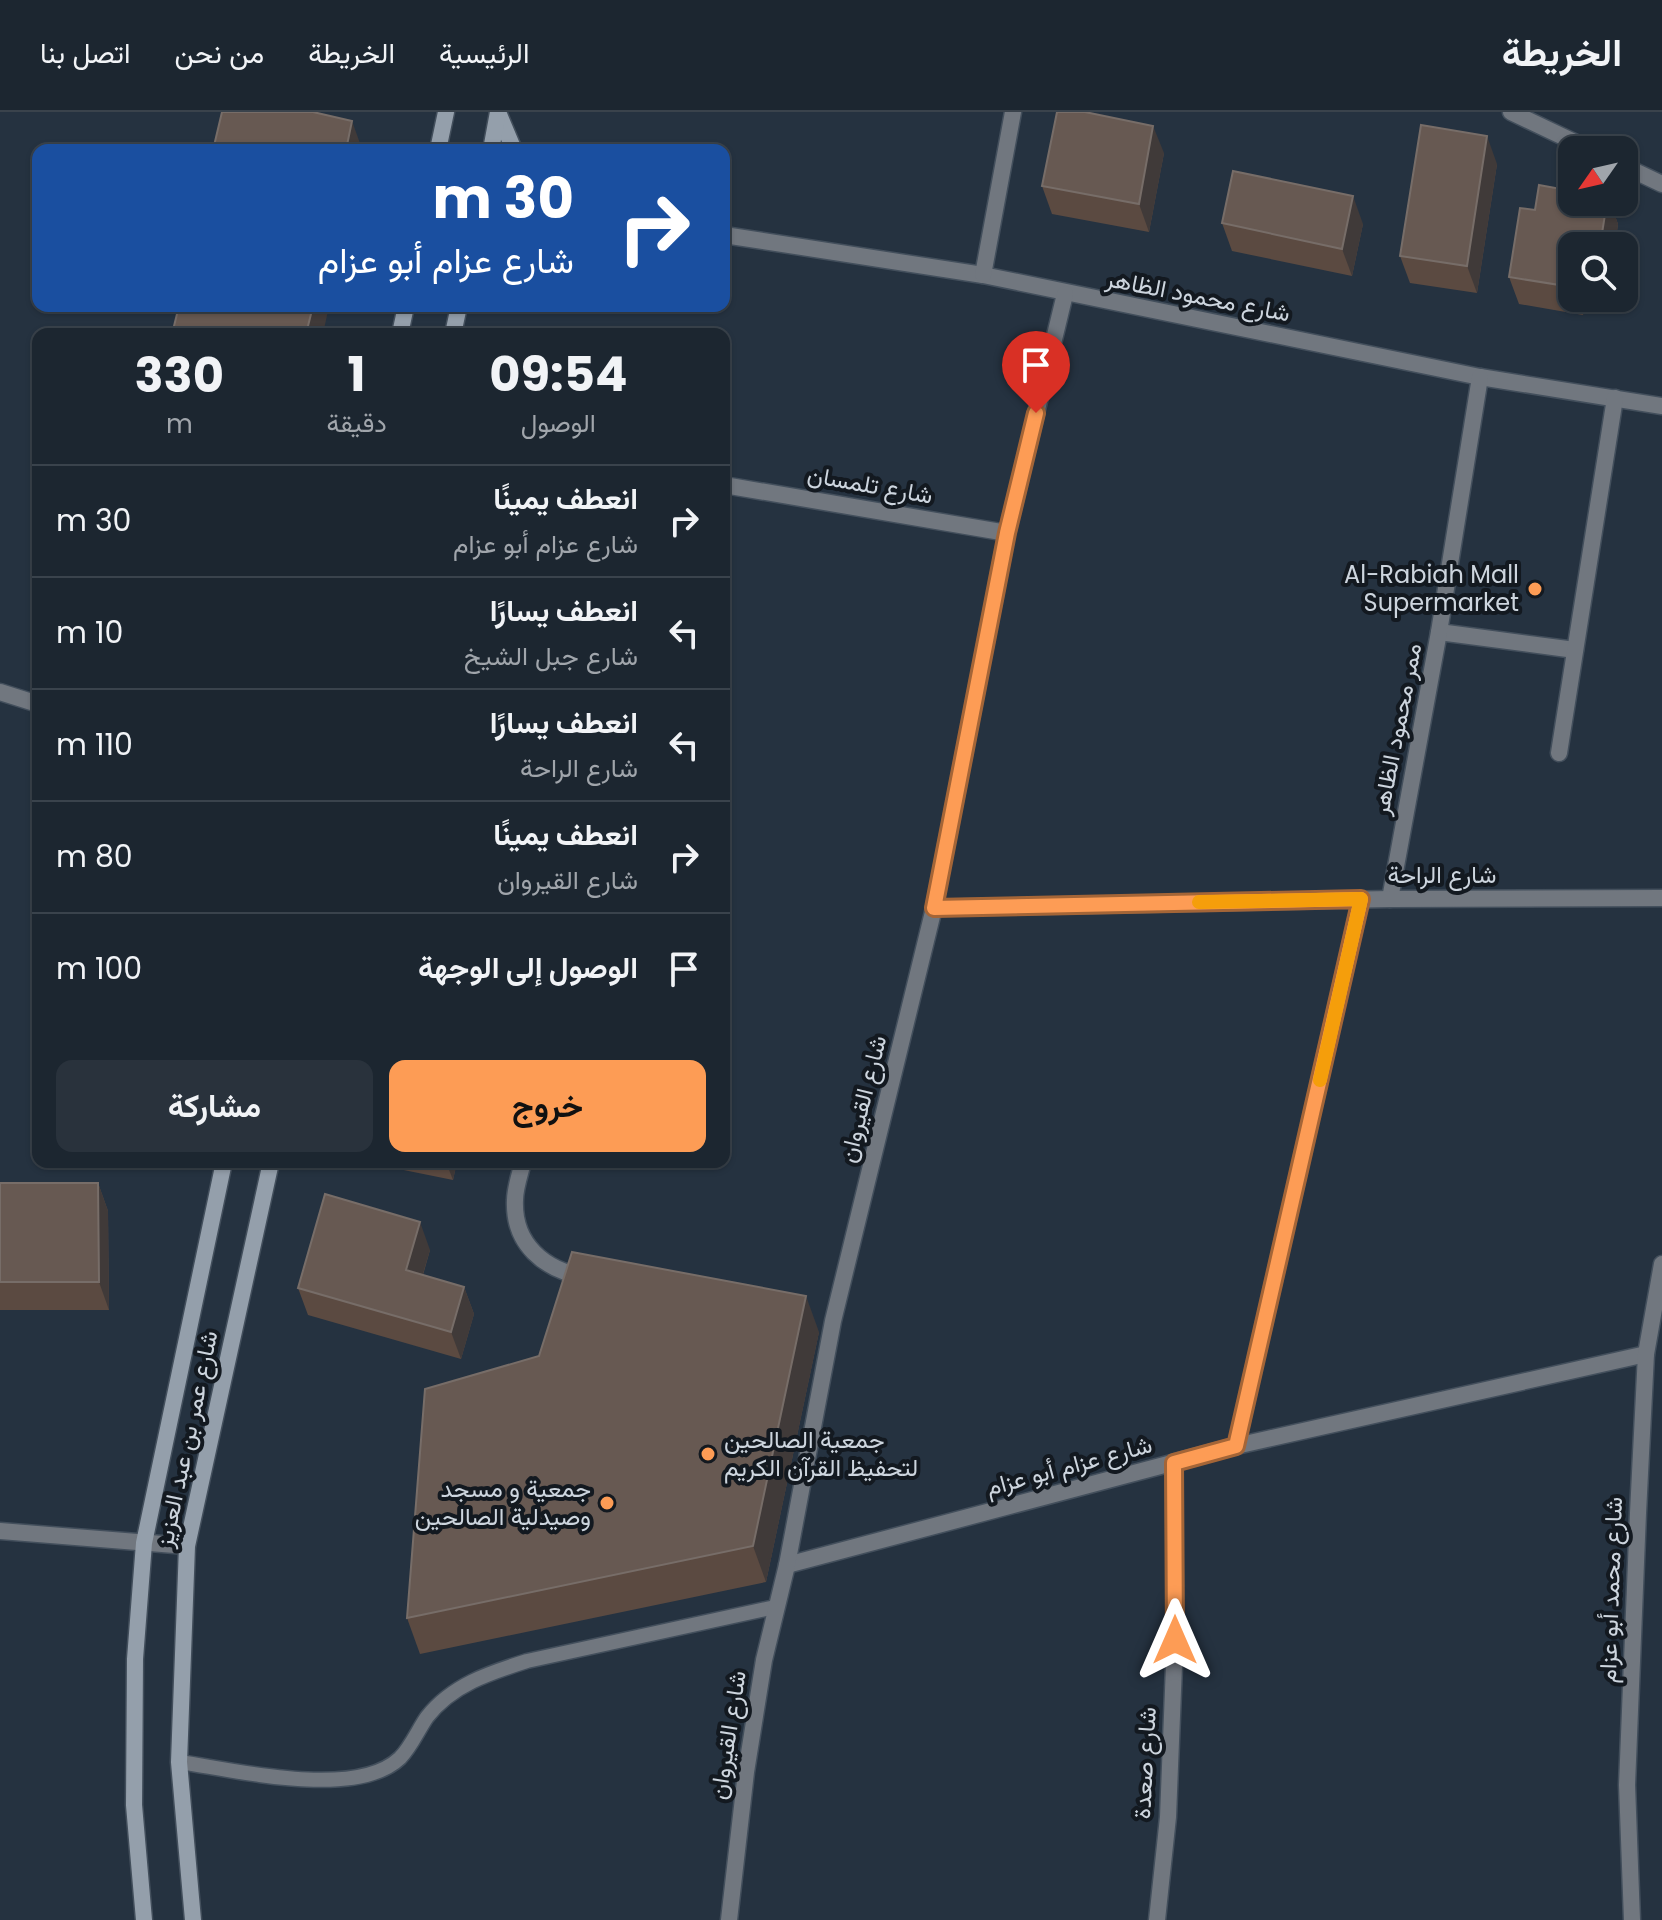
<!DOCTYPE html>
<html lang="ar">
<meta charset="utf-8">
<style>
body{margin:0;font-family:Poppins,Vazirmatn,sans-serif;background:#29323c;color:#f1f3f6;direction:rtl;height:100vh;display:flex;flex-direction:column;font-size:30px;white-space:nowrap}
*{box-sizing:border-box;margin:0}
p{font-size:26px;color:#a0a5ab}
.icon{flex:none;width:44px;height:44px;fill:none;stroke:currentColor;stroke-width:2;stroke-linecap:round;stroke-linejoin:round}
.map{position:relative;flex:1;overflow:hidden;direction:ltr}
.drawer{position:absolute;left:32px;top:216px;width:698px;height:840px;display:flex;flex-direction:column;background:#1c2630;border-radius:16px;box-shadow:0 2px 6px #0004,0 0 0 2px #3a434c;direction:rtl}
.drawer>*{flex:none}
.banner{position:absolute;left:32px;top:32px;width:698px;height:168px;border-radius:16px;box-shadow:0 2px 6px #0004,0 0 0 2px #3a434c;direction:rtl;background:#1a4fa0;color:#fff;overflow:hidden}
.needle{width:52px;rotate:236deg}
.fabs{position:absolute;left:1558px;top:24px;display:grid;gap:16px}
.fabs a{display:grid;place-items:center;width:80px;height:80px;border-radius:16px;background:#1c2630;box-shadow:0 2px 6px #0004,0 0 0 2px #3a434c;font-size:40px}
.pin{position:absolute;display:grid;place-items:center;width:68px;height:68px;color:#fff;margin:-82px -34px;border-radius:50% 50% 50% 0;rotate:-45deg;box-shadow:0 0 8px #0007}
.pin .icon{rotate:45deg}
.me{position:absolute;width:88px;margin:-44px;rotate:0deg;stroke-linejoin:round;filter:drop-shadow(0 0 6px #0008)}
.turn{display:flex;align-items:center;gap:28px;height:168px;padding:0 24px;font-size:36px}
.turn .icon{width:104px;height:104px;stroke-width:2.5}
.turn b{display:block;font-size:56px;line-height:68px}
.eta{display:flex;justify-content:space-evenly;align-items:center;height:136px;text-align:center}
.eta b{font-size:48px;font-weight:700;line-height:56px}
.primary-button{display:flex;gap:16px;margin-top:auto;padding:16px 24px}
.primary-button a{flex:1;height:92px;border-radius:16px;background:#fd9c55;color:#111;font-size:32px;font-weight:700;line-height:92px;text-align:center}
.primary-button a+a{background:#29323c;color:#f1f3f6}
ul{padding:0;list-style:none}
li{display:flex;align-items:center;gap:24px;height:112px;padding:0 24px;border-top:2px solid #3a434c}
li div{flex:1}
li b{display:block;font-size:30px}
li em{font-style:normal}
header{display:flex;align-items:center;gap:48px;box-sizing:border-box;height:112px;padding:0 40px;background:#1c2630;border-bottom:2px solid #3a434c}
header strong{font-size:38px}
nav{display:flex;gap:44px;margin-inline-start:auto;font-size:28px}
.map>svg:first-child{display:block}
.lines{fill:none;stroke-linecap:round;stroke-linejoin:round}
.lane-casing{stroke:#434f5c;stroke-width:17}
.street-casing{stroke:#434f5c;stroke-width:19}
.secondary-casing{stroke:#434f5c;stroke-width:19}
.lane{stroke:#71777f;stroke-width:14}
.street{stroke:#71777f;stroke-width:16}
.secondary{stroke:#949fab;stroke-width:16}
.wall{fill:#5b4a41}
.shaded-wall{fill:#403a39}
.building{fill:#675952;stroke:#776d68;stroke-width:2}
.route-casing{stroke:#a46537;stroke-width:20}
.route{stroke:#fd9c55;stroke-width:14}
.slow{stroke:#f59e0b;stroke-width:14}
.poi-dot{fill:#fd9c55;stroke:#131920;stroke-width:3}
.labels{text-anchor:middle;stroke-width:8;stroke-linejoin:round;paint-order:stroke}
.street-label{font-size:24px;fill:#cdd5de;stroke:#131920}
.poi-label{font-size:24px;fill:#cdd5de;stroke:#131920;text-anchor:end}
</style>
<header>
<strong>الخريطة</strong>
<nav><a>الرئيسية</a><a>الخريطة</a><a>من نحن</a><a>اتصل بنا</a></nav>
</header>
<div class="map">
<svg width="1662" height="1808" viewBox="0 0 1662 1808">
<rect width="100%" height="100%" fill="#253240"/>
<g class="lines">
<g class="lane-casing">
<path id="lane" d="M179 1650C235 1658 356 1688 400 1646 411 1635 418 1618 427 1605 452 1573 489 1561 527 1549L775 1495"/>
</g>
<g class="street-casing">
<g id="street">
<polyline points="1511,0 1591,38"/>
<polyline points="1624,54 1662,72"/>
<polyline points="724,123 983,163 1480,265 1662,294"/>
<polyline points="983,163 1013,0"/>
<polyline points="724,373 1007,421"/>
<polyline points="1439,520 1575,538"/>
<polyline points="0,580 38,592"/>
<polyline points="1559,641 1615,286"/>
<polyline points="1390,787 1439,520 1480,265"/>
<polyline points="934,796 1390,787 1662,786"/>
<path d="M523 1050C520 1062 515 1076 515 1088 513 1132 544 1158 585 1165"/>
<polyline points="1236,1334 1361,787"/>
<polyline points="0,1419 187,1434"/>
<polyline points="787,1453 1236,1334 1646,1242"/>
<polyline points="729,1808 746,1660 764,1548 787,1453 833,1209 934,796 1007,421 1065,182"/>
<polyline points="1157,1808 1168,1705 1175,1528 1174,1351"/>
<polyline points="1632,1808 1627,1673 1638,1401 1646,1242 1662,1152"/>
</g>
</g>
<g class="secondary-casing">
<g id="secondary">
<polyline points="498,0 514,38"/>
<polyline points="438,38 446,0"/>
<polyline points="491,38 498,0"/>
<polyline points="400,222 406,194"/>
<polyline points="453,222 459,194"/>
<polyline points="144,1808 134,1693 135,1547 144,1431 224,1050"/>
<polyline points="193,1808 179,1650 187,1434 271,1050"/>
</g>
</g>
<use href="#lane" class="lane"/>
<use href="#street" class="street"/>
<use href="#secondary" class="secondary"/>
</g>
<g class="wall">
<polygon points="1164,41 1149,120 1052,102 1042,74"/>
<polygon points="1497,52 1477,181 1410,171 1400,144"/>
<polygon points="1539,73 1572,79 1572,90 1610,90 1618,112 1615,134 1572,134 1572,186 1606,186 1604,195 1585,191 1583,203 1519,192 1509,165 1520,96 1535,98"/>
<polygon points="1222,111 1363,112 1352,164 1232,139"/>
<polygon points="374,1050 457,1050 453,1068 374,1052"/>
<polygon points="0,1071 98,1071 108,1099 109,1198 0,1198"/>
<polygon points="430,1138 423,1163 464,1175 474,1202 461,1247 308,1203 298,1176"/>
<polygon points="819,1220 766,1470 420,1542 407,1506"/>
</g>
<g class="shaded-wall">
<polygon points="352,9 362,37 362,38 346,38"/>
<polygon points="1153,14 1164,41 1149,120 1139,92"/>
<polygon points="1487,24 1497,52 1477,181 1467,154"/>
<polygon points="1353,84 1363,112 1352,164 1342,137"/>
<polygon points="1607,90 1610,90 1618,112 1615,134 1600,134"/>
<polygon points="1577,186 1583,186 1585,191 1583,203"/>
<polygon points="1601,186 1606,186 1604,195"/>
<polygon points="313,194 329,194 323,222 306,222"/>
<polygon points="446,1050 457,1050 453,1068"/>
<polygon points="98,1071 108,1099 109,1198 99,1170"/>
<polygon points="420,1110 430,1138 416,1185 406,1158"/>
<polygon points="464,1175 474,1202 461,1247 451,1220"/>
<polygon points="806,1184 819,1220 766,1470 753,1434"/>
</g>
<g class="building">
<polygon points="222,0 313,0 352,9 346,38 213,38"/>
<polygon points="1057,0 1085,0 1153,14 1139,92 1042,74"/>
<polygon points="1421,13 1487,24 1467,154 1400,144"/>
<polygon points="1233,59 1353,84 1342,137 1222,111"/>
<polygon points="1539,73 1572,79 1572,90 1607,90 1600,134 1572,134 1572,175 1509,165 1520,96 1535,98"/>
<polygon points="179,194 313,194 306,222 172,222"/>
<polygon points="0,1071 98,1071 99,1170 0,1170"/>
<polygon points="325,1082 420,1110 406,1158 464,1175 451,1220 298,1176"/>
<polygon points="572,1140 806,1184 753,1434 407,1506 425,1277 539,1244"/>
</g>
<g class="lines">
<g class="route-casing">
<polyline id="route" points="1036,301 1007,421 934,796 1361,787 1236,1334 1174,1351 1175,1528"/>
</g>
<use href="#route" class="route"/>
<polyline class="slow" points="1199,790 1361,787 1320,968"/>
</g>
<g class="poi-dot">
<circle cx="1535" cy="477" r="8"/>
<circle cx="708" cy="1342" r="8"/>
<circle cx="607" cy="1391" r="8"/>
</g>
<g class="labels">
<g class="street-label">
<text transform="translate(1198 184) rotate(11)" y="8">شارع محمود الظاهر</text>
<text transform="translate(870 373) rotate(10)" y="8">شارع تلمسان</text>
<text transform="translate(1397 617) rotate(-79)" y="8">ممر محمود الظاهر</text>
<text x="1442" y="771">شارع الراحة</text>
<text transform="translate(863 987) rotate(-76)" y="8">شارع القيروان</text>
<text transform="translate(187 1327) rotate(-78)" y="8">شارع عمر بن عبد العزيز</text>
<text transform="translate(1069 1354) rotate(-15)" y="8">شارع عزام أبو عزام</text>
<text transform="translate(1611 1478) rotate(-88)" y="8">شارع محمد أبو عزام</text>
<text transform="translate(728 1623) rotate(-81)" y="8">شارع القيروان</text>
<text transform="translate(1145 1651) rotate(-87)" y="8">شارع صعدة</text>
</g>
<g class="poi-label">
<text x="1519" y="471">Al-Rabiah Mall<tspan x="1519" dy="28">Supermarket</tspan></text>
<text x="724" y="1336" text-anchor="start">جمعية الصالحين<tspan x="724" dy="28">لتحفيظ القرآن الكريم</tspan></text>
<text x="591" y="1385">جمعية و مسجد<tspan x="591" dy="28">وصيدلية الصالحين</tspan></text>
</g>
</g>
</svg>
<div class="fabs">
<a><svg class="needle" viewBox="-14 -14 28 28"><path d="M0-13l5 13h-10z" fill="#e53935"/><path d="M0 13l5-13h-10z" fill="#a0a5ab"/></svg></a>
<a><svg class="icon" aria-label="search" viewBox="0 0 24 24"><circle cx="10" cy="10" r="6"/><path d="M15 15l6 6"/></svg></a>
</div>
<div class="pin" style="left:1036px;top:301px;background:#d93025"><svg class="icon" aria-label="arrive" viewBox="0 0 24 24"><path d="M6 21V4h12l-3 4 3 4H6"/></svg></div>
<svg class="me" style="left:1175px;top:1528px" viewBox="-20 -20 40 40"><path d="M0-17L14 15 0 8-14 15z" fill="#fd9c55" stroke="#fff" stroke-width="4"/></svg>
<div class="banner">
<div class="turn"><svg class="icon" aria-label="right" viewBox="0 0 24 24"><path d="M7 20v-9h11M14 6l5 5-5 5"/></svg><div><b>30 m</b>شارع عزام أبو عزام</div></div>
</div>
<section class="drawer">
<div class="eta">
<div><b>09:54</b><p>الوصول</p></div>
<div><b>1</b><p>دقيقة</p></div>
<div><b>330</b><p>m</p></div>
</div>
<ul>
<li><svg class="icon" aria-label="right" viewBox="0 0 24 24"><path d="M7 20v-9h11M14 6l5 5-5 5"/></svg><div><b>انعطف يمينًا</b><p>شارع عزام أبو عزام</p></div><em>30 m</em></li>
<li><svg class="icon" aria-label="left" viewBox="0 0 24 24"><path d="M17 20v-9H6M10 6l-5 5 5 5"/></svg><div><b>انعطف يسارًا</b><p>شارع جبل الشيخ</p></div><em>10 m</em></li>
<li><svg class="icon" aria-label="left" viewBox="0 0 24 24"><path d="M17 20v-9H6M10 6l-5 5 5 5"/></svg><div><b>انعطف يسارًا</b><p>شارع الراحة</p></div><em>110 m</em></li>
<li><svg class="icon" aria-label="right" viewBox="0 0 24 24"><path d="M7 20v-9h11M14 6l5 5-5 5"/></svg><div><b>انعطف يمينًا</b><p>شارع القيروان</p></div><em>80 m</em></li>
<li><svg class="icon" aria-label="arrive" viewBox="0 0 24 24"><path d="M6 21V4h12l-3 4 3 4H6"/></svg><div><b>الوصول إلى الوجهة</b></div><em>100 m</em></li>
</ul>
<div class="primary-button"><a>خروج</a><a>مشاركة</a></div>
</section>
</div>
